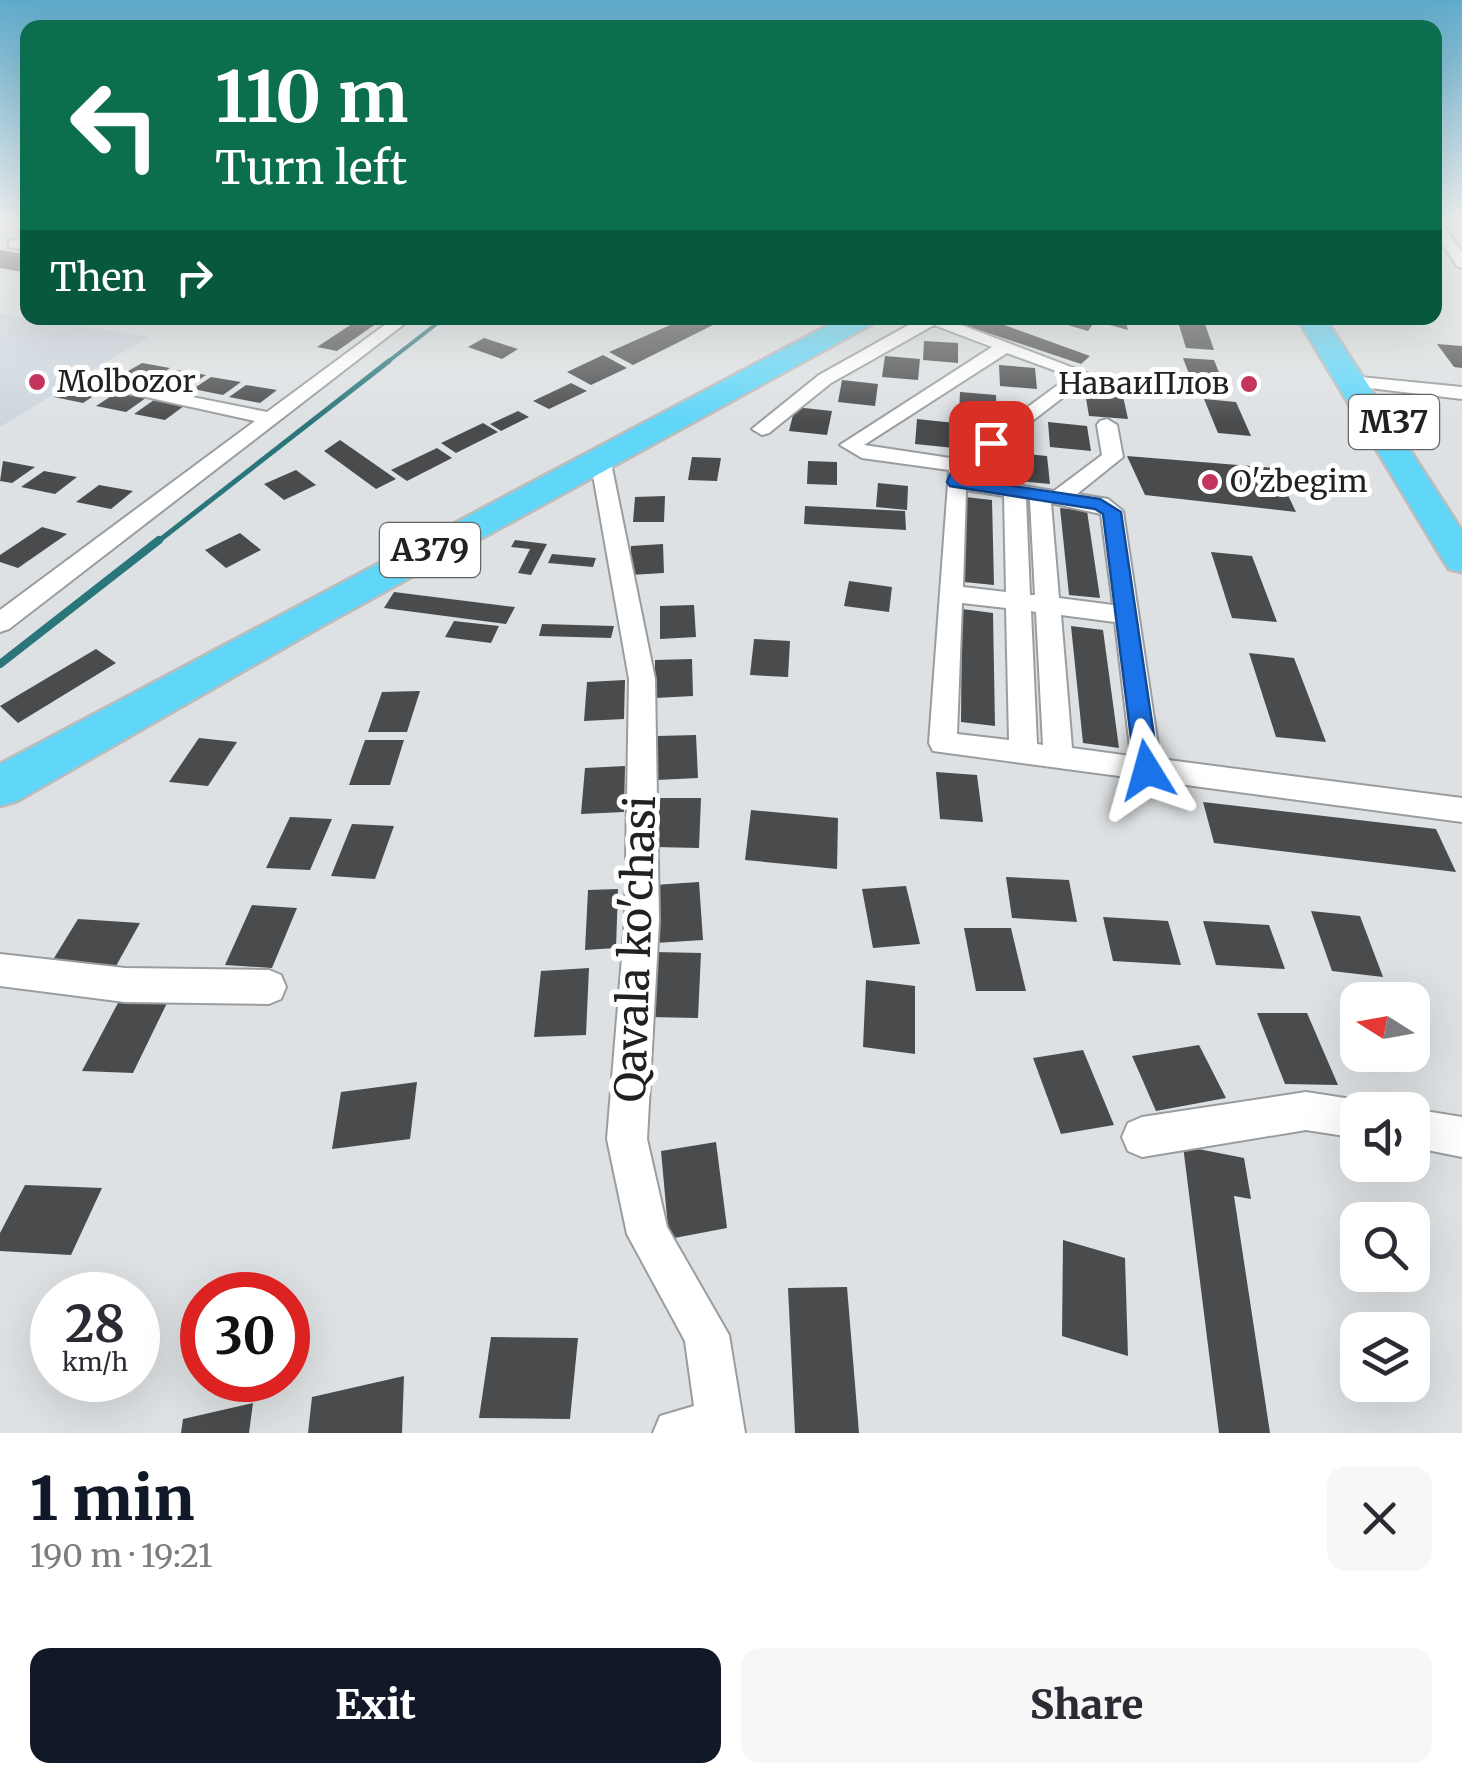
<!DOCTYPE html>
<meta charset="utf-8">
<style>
body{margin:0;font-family:Merriweather,serif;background:#f7f7f7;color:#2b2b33;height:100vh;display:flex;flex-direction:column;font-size:38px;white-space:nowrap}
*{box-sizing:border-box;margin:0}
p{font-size:32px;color:#7c7c81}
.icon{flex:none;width:55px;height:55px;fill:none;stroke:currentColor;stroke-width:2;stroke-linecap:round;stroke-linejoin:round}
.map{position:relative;height:1433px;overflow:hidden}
.panel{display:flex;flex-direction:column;background:#fff;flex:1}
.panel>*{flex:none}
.banner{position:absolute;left:20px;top:20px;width:1422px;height:305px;border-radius:20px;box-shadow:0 10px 40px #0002;background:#0b6e4f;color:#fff;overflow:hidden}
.needle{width:65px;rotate:281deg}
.tools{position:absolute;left:1340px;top:982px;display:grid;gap:20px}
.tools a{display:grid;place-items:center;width:90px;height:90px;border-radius:20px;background:#fff;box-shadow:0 10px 40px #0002;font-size:50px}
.speed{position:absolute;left:30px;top:1272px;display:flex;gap:20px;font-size:50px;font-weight:700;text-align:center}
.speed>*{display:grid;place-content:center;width:130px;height:130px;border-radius:50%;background:#fff;box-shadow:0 10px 40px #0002;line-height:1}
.speed small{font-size:25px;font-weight:400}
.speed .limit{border:15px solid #d22;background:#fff;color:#111}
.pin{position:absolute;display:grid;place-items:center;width:85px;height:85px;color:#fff;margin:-42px;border-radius:20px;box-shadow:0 5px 15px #0006}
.me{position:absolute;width:110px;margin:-55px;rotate:352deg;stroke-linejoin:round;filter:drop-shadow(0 0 8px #0008)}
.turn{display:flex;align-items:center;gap:35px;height:210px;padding:0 30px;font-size:45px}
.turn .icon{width:130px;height:130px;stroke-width:2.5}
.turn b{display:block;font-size:70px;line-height:85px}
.then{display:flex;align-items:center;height:95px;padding:0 30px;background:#0003;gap:20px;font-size:38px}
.round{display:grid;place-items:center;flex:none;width:105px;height:105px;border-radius:20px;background:#f7f7f7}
.summary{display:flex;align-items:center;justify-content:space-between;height:170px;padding:0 30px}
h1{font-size:60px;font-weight:800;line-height:75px;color:#111827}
.action{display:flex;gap:20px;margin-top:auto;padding:20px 30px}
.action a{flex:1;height:115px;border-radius:20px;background:#111827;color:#fff;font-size:40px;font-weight:800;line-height:115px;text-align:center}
.action a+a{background:#f7f7f7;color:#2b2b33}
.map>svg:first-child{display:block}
.built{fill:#cdd6de}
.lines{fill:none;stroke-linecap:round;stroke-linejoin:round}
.stream-far2{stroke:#2a767a;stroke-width:4}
.stream-far1{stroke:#2a767a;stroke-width:5}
.stream{stroke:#2a767a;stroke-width:8}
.building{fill:#4a4b4d}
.minor-casing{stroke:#9a9d9f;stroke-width:4}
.trunk-casing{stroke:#bcbcbd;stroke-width:5}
.minor{fill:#fff;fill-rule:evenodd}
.trunk{fill:#60d6f8;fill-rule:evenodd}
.route{fill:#1a73e8;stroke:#114b97;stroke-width:2.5}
.poi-dot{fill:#c4355e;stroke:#fff;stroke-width:4}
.labels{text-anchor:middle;stroke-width:10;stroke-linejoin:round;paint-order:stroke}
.far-poi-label{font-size:30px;fill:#202122;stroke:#fff;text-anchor:start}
.shield{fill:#fff;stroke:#636464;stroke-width:2.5}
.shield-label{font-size:32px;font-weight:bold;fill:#202122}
.near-street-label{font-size:42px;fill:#202122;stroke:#fff}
</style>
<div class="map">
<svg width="1462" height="1433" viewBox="0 0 1462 1433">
<rect width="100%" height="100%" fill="#dee1e3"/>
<polygon class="built" points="0,313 148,337 0,427"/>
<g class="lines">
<polyline class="stream-far2" points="385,364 444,318"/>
<polyline class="stream-far1" points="156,543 389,361"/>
<polyline class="stream" points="0,664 159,540"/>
</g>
<g class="building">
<polygon points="0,250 28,255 28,273 0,268"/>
<polygon points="361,318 380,321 337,351 317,347"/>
<polygon points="679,318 727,318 633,365 609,352 677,322 673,320"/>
<polygon points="943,318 968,318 980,323 988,319 1090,356 1081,364"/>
<polygon points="1044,318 1120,318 1125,319 1128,330 1095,321 1088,331"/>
<polygon points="1178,322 1205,324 1214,350 1186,348"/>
<polygon points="484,338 518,349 502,359 468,347"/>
<polygon points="924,341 958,343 958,363 923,360"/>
<polygon points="1437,344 1462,346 1462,368 1454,367"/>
<polygon points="603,355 627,368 591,385 567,372"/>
<polygon points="885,356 920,359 918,380 882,377"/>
<polygon points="1183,358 1214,360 1226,390 1194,387"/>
<polygon points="142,363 170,368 152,380 123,374"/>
<polygon points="999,365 1035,368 1037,389 1000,386"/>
<polygon points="177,370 206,375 188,387 159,382"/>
<polygon points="211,377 241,382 223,395 193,389"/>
<polygon points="842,380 878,384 875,406 838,402"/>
<polygon points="571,383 587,391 549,409 533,401"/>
<polygon points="74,384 103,390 83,403 54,397"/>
<polygon points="246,385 277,390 260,403 229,397"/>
<polygon points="960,392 996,395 997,418 959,414"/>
<polygon points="116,393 146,398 126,412 96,406"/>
<polygon points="1085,393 1123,396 1128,419 1089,416"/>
<polygon points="1204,399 1236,402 1251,436 1218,433"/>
<polygon points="154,400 184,406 165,420 134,414"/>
<polygon points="795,407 832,411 827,435 789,431"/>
<polygon points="518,411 529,417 501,431 490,424"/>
<polygon points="917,419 955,423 954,448 915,444"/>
<polygon points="1048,422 1087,426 1091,451 1050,447"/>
<polygon points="483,423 498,432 456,453 441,443"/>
<polygon points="340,440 396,479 376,489 324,451"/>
<polygon points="437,448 452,458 407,481 391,470"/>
<polygon points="1006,452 1047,456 1050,484 1008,480"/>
<polygon points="1127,456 1275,468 1296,512 1145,495"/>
<polygon points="692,457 721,458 717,481 688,480"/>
<polygon points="3,461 35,467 12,483 0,481"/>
<polygon points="808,461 837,462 837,485 807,484"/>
<polygon points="296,470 316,485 284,500 264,484"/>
<polygon points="44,471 77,477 55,494 21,487"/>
<polygon points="878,483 908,486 907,510 876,507"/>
<polygon points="99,485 133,491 111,509 76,502"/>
<polygon points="665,496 664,522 633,522 635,497"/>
<polygon points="965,497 992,500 994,585 964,582"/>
<polygon points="805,506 905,511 906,530 804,524"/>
<polygon points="1060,508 1087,511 1100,598 1069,595"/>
<polygon points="42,527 67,534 18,568 0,562 0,555"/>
<polygon points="240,533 261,550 226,568 205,550"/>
<polygon points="515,540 547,544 531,575 518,573 530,549 511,547"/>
<polygon points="663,544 664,573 630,575 631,546"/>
<polygon points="1211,552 1252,556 1277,622 1232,618"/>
<polygon points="552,554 596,558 593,567 548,563"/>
<polygon points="849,581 892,587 889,612 844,606"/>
<polygon points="394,592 515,607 506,624 384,608"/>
<polygon points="694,605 696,637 660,639 660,606"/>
<polygon points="962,609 993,613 995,726 961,722"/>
<polygon points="454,621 499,626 491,643 445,637"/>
<polygon points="542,624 614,626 611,638 539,636"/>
<polygon points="1071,626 1103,630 1119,748 1083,743"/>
<polygon points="754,639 790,641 788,677 750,675"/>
<polygon points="96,649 116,663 18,723 0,706"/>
<polygon points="1249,653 1294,658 1326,742 1276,737"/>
<polygon points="692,659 693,696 655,698 655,660"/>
<polygon points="625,680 624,719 584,721 587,682"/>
<polygon points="420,691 407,732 368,732 382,692"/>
<polygon points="696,735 698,778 657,780 657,736"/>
<polygon points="199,738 237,742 208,786 169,782"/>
<polygon points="365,740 404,740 390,785 349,785"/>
<polygon points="625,766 624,812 581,814 585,768"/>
<polygon points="936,772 977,775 983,822 940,819"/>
<polygon points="659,798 701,798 699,848 655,847"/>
<polygon points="1203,802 1436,829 1456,872 1214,843"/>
<polygon points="751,810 838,818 837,869 745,860"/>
<polygon points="290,817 332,819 310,870 266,868"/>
<polygon points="352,824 394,826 375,879 331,876"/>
<polygon points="1006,877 1069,880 1077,922 1012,918"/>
<polygon points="699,882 703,940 655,943 654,885"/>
<polygon points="906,886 920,944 873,948 862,889"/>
<polygon points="618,889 616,948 585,950 588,890"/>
<polygon points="252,905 297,908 272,968 225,965"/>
<polygon points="1311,911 1360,916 1383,977 1332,971"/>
<polygon points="1103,917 1168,921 1181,965 1113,961"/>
<polygon points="78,919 140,923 116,966 51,963"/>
<polygon points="1203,921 1269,925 1285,969 1216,965"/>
<polygon points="964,928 1011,928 1026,991 976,991"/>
<polygon points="654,952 701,953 698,1018 648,1017"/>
<polygon points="589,968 586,1035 534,1037 541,971"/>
<polygon points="866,980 915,986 915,1054 863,1047"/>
<polygon points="119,1001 167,1003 133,1073 82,1071"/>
<polygon points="1257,1013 1307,1013 1338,1085 1285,1084"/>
<polygon points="1199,1045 1226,1098 1156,1111 1132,1056"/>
<polygon points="1083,1050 1114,1125 1061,1134 1033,1058"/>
<polygon points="417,1082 410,1139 332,1149 341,1092"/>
<polygon points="716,1142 727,1228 669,1239 661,1151"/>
<polygon points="1183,1146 1244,1158 1251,1199 1234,1196 1270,1433 1219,1433"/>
<polygon points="25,1185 102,1188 71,1255 0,1251 0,1233"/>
<polygon points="1063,1240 1125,1258 1128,1356 1062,1336"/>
<polygon points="847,1287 859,1433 795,1433 788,1288"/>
<polygon points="491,1337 578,1338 570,1419 479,1418"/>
<polygon points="404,1376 402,1433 308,1433 312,1397"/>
<polygon points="253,1403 249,1433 181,1433 183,1419"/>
</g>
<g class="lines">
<g class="minor-casing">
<g id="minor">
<polygon points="1435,225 1443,225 1462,252 1462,268 1457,266 1435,234"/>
<polygon points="14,240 28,242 28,250 9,247 9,241"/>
<polygon points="394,318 412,318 9,629 0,632 0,610 255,421 78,382 78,374 267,412"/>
<path d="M921 318H943L1092 375 970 469 967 477 1054 491 1102 455 1097 425 1100 421 1107 419 1117 425 1123 457 1077 494 1108 499 1123 511 1160 759 1462 798V822L933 751 929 743 949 470 862 458 840 445 992 347 934 325 831 383 769 433 762 435 752 429 819 375ZM1007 353 1070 376 957 459 864 445ZM966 490 1004 496 1006 592 963 587ZM1026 499 1030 500 1035 595H1030ZM1051 503 1101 514 1113 605 1059 598ZM962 603 1006 608 1009 740 957 734ZM1031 611 1036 612 1043 745 1037 744ZM1061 615 1115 622 1131 756 1072 748Z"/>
<polygon points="1350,376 1462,387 1462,399 1344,385 1344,377"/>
<polygon points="600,452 610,458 655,679 659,921 647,1139 667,1227 729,1335 745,1433 653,1433 660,1416 694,1406 685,1341 627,1234 607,1139 625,921 629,679 590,458"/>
<polygon points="0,954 125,968 269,970 281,975 286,987 281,999 269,1004 125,1002 0,986"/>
<polygon points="1306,1092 1358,1100 1374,1110 1358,1110 1358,1138 1306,1130 1142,1157 1128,1151 1122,1137 1128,1123 1142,1117"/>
<polygon points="1412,1109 1462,1117 1462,1157 1412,1147 1412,1110 1409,1110"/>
</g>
</g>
<g class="trunk-casing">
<g id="trunk">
<polygon points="842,318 876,318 872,324 322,626 17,801 0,806 0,764"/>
<polygon points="1297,318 1325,318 1462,531 1462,572 1449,569 1443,560"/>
</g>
</g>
<use href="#minor" class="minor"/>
<use href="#trunk" class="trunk"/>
</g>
<linearGradient id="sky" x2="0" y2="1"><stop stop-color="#5eaacb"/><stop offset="0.52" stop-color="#f0f2f2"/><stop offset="1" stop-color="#f0f2f2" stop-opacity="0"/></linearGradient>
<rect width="1462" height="423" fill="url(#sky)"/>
<polygon class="route" points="985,440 1000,443 969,468 966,479 1100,499 1121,512 1159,770 1155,776 1138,776 1135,770 1103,514 1095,509 950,486 947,482 955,462"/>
<g class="poi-dot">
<circle cx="37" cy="382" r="10"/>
<circle cx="1249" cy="384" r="10"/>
<circle cx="1210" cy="482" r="10"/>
</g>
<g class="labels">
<g class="far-poi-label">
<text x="57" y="392">Molbozor</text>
<text x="1229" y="394" text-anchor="end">НаваиПлов</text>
<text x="1230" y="492">O'zbegim</text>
</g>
<g class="shield">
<rect x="1349" y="395" width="90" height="54" rx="8"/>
<rect x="380" y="523" width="100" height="54" rx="8"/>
</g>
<g class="shield-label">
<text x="1394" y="433">M37</text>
<text x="430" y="561">A379</text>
</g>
<g class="near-street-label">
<text transform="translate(635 949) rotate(-88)" y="15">Qavala ko'chasi</text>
</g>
</g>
</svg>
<div class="tools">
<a><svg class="needle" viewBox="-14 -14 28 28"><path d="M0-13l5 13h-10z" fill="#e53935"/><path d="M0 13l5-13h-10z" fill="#7c7c81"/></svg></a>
<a><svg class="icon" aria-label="sound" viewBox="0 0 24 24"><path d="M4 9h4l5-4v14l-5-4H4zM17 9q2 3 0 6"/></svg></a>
<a><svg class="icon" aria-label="search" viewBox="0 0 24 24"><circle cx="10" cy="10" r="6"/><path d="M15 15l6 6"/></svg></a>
<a><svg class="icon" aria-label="layers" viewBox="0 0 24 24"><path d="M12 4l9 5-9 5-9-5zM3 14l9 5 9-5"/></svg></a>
</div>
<div class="speed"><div>28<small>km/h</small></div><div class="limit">30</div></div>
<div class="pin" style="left:991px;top:443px;background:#d93025"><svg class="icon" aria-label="arrive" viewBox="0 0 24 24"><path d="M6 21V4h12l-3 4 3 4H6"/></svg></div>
<svg class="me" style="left:1147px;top:770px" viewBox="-20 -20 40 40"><path d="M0-17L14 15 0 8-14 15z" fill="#1a73e8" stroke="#fff" stroke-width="4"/></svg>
<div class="banner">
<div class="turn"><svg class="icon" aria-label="left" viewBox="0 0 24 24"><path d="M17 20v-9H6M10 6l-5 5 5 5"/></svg><div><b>110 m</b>Turn left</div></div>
<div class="then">Then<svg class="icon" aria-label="right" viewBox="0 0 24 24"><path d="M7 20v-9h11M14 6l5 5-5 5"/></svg></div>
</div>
</div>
<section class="panel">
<div class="summary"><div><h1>1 min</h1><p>190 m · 19:21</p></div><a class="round"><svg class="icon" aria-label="close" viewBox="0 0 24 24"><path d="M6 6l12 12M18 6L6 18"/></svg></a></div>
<div class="action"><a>Exit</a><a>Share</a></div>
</section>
